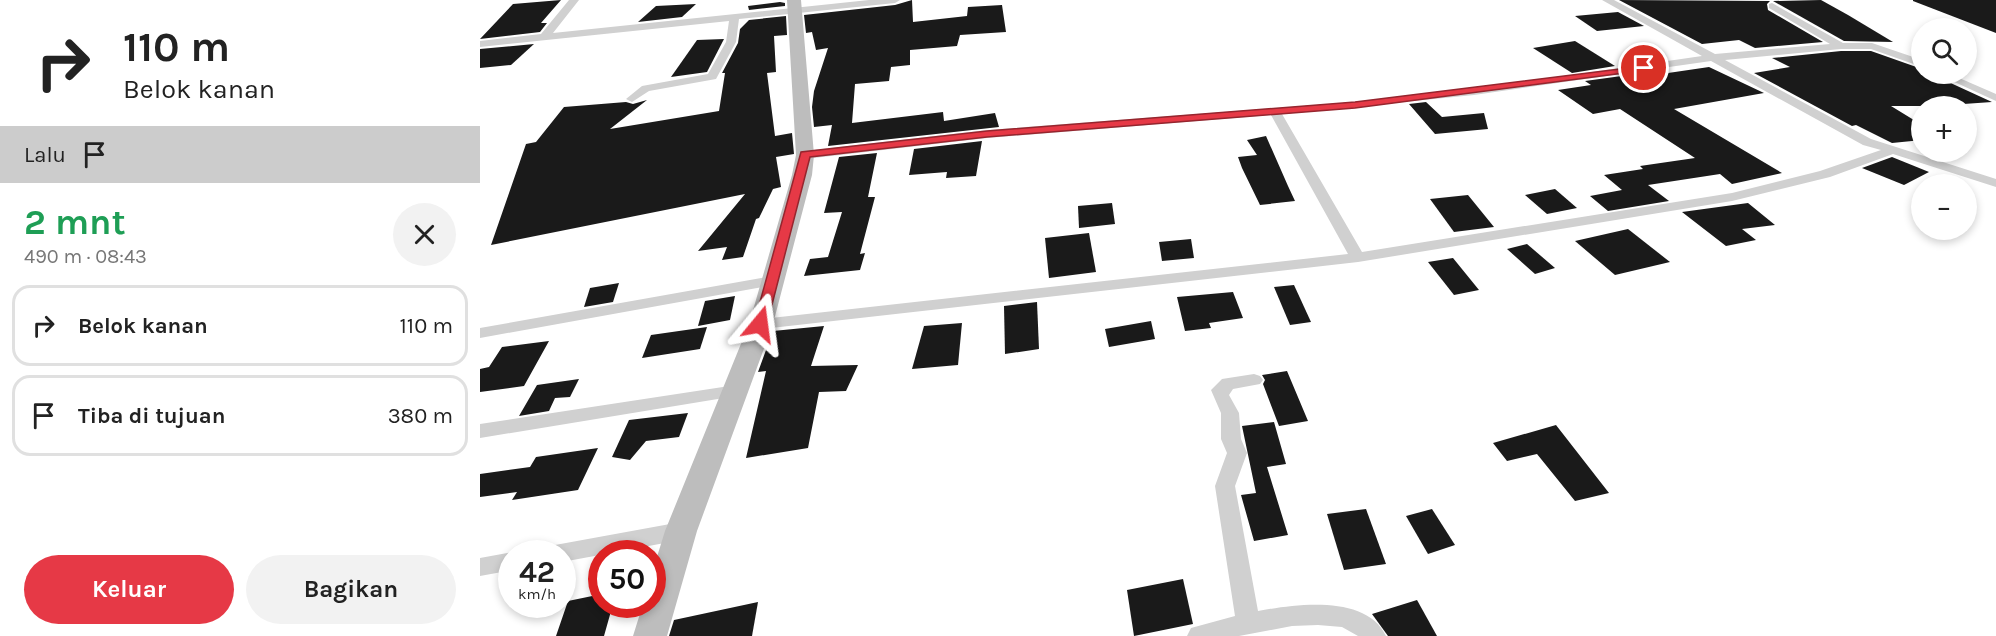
<!DOCTYPE html>
<html lang="id">
<meta charset="utf-8">
<style>
body{margin:0;font-family:Karla,sans-serif;background:#f2f2f2;color:#222;height:100vh;display:flex;flex-direction:column;font-size:22px;white-space:nowrap}
*{box-sizing:border-box;margin:0}
p{font-size:20px;color:#767676}
.icon{flex:none;width:33px;height:33px;fill:none;stroke:currentColor;stroke-width:2;stroke-linecap:round;stroke-linejoin:round}
.map{position:relative;flex:1;overflow:hidden}
.details{display:flex;flex-direction:column;background:#fff;width:480px}
.details>*{flex:none}
.top-card{background:#fff;color:#222;overflow:hidden}
.fabs{position:absolute;left:1431px;top:18px;display:grid;gap:12px}
.fabs a{display:grid;place-items:center;width:66px;height:66px;border-radius:50%;background:#fff;box-shadow:0 3px 9px #0003;font-size:30px}
.speed{position:absolute;left:18px;top:540px;display:flex;gap:12px;font-size:30px;font-weight:700;text-align:center}
.speed>*{display:grid;place-content:center;width:78px;height:78px;border-radius:50%;background:#fff;box-shadow:0 3px 9px #0003;line-height:1}
.speed small{font-size:15px;font-weight:400}
.speed .limit{border:9px solid #d22;background:#fff;color:#111}
.pin{position:absolute;display:grid;place-items:center;width:51px;height:51px;color:#fff;margin:-26px;border:3px solid #fff;border-radius:50%;box-shadow:0 2px 6px #0007}
.me{position:absolute;width:66px;margin:-33px;rotate:16deg;stroke-linejoin:round;filter:drop-shadow(0 0 4px #0008)}
.turn{display:flex;align-items:center;gap:21px;height:126px;padding:0 24px;font-size:27px}
.turn .icon{width:78px;height:78px;stroke-width:2.5}
.turn b{display:block;font-size:42px;line-height:51px}
.then{display:flex;align-items:center;height:57px;padding:0 24px;background:#0003;gap:12px;font-size:22px}
.round{display:grid;place-items:center;flex:none;width:63px;height:63px;border-radius:32px;background:#f2f2f2}
.head{display:flex;align-items:center;justify-content:space-between;height:102px;padding:0 24px}
h1{font-size:36px;font-weight:700;line-height:45px;color:#1e9e55}
.button{display:flex;gap:12px;margin-top:auto;padding:12px 24px}
.button a{flex:1;height:69px;border-radius:36px;background:#e63946;color:#fff;font-size:24px;font-weight:700;line-height:69px;text-align:center}
.button a+a{background:#f2f2f2;color:#222}
ul{padding:0;list-style:none}
li{display:flex;align-items:center;gap:18px;height:81px;margin:0 12px 9px;padding:0 12px;border:3px solid #e0e0e0;border-radius:18px}
li div{flex:1}
li b{display:block;font-size:22px}
li em{font-style:normal}
main{display:flex;flex:1;min-height:0}
.map>svg:first-child{display:block}
.building{fill:#1a1a1a}
.lines{fill:none;stroke-linecap:round;stroke-linejoin:round}
.minor{fill:#d0d0d0;fill-rule:evenodd}
.secondary{fill:#bdbdbd;fill-rule:evenodd}
.route{fill:#e63946;stroke:#96252e;stroke-width:1.5}
</style>
<main>
<section class="details">
<div class="top-card">
<div class="turn"><svg class="icon" aria-label="right" viewBox="0 0 24 24"><path d="M7 20v-9h11M14 6l5 5-5 5"/></svg><div><b>110 m</b>Belok kanan</div></div>
<div class="then">Lalu<svg class="icon" aria-label="arrive" viewBox="0 0 24 24"><path d="M6 21V4h12l-3 4 3 4H6"/></svg></div>
</div>
<div class="head"><div><h1>2 mnt</h1><p>490 m · 08:43</p></div><a class="round"><svg class="icon" aria-label="close" viewBox="0 0 24 24"><path d="M6 6l12 12M18 6L6 18"/></svg></a></div>
<ul>
<li><svg class="icon" aria-label="right" viewBox="0 0 24 24"><path d="M7 20v-9h11M14 6l5 5-5 5"/></svg><div><b>Belok kanan</b></div><em>110 m</em></li>
<li><svg class="icon" aria-label="arrive" viewBox="0 0 24 24"><path d="M6 21V4h12l-3 4 3 4H6"/></svg><div><b>Tiba di tujuan</b></div><em>380 m</em></li>
</ul>
<div class="button"><a>Keluar</a><a>Bagikan</a></div>
</section>
<div class="map">
<svg width="1516" height="636" viewBox="0 0 1516 636">
<rect width="100%" height="100%" fill="#fff"/>
<g class="building">
<polygon points="81,0 61,23 67,23 60,32 0,39 33,4"/>
<polygon points="432,0 433,22 487,16 488,7 522,5 526,32 480,35 477,46 430,50 430,65 411,67 409,81 375,84 372,123 463,112 464,121 515,113 519,127 348,146 352,125 334,127 332,107 334,91 348,48 336,50 332,32 326,33 324,15 415,5"/>
<polygon points="1139,0 1290,1 1287,4 1288,10 1343,42 1275,48 1259,40 1222,44"/>
<polygon points="1341,0 1368,15 1413,42 1364,41 1293,1"/>
<polygon points="1433,0 1516,0 1516,33 1433,1"/>
<polygon points="300,2 305,3 305,6 269,10 268,6"/>
<polygon points="216,4 202,17 158,22 176,6"/>
<polygon points="1138,12 1164,26 1117,31 1095,16"/>
<polygon points="306,16 307,35 294,36 296,72 287,73 295,136 312,133 314,154 296,157 301,187 293,189 279,218 276,219 263,257 242,260 247,247 218,251 265,194 11,245 46,144 56,142 84,107 146,102 153,104 167,100 130,129 239,111 245,73 242,73 258,43 260,29 269,20"/>
<polygon points="244,39 227,72 191,77 217,40"/>
<polygon points="1095,41 1135,66 1092,73 1053,48"/>
<polygon points="54,44 31,65 0,68 0,49"/>
<polygon points="1361,51 1391,51 1442,69 1442,74 1451,74 1512,102 1455,106 1411,106 1442,125 1442,140 1412,143 1376,125 1372,126 1274,73 1310,67 1292,58"/>
<polygon points="1229,67 1284,93 1194,109 1302,173 1252,184 1240,174 1168,185 1189,201 1128,211 1110,196 1142,190 1124,175 1163,169 1160,166 1215,158 1140,109 1113,114 1078,90 1111,85 1105,81 1149,75 1154,78"/>
<polygon points="946,102 962,117 1004,113 1008,129 955,134 929,104"/>
<polygon points="786,136 808,186 815,201 780,205 762,168 758,157 777,155 767,140"/>
<polygon points="502,141 496,176 466,178 467,172 429,175 434,149"/>
<polygon points="397,153 388,197 395,197 380,254 385,253 380,270 324,276 330,259 348,257 362,212 344,213 359,157"/>
<polygon points="1412,157 1449,172 1424,185 1382,168"/>
<polygon points="1075,189 1097,208 1067,214 1045,195"/>
<polygon points="988,195 1014,227 974,232 950,199"/>
<polygon points="632,203 635,224 599,228 598,206"/>
<polygon points="1268,203 1295,225 1262,229 1276,240 1246,246 1202,212"/>
<polygon points="1148,229 1190,262 1135,275 1095,241"/>
<polygon points="609,233 616,272 569,278 565,238"/>
<polygon points="711,239 714,258 682,261 679,242"/>
<polygon points="1047,244 1075,268 1055,274 1027,249"/>
<polygon points="973,258 999,290 974,295 948,262"/>
<polygon points="139,283 133,302 104,307 110,288"/>
<polygon points="814,285 831,322 810,325 794,287"/>
<polygon points="753,292 763,318 729,323 731,328 705,331 697,297"/>
<polygon points="255,296 250,320 218,326 225,301"/>
<polygon points="557,302 559,349 525,354 524,306"/>
<polygon points="671,321 675,339 629,347 625,329"/>
<polygon points="482,323 478,365 432,369 444,326"/>
<polygon points="344,326 331,366 378,365 366,391 339,392 328,448 266,458 286,371 278,372 293,331"/>
<polygon points="227,327 220,349 162,358 171,335"/>
<polygon points="69,341 44,386 0,392 0,369 9,367 22,347"/>
<polygon points="807,371 828,421 799,426 783,384 785,380 782,375"/>
<polygon points="99,379 90,397 75,398 69,411 39,416 57,385"/>
<polygon points="208,413 199,437 166,441 150,460 132,457 149,420"/>
<polygon points="794,422 806,464 787,467 808,535 774,541 761,495 776,493 762,426"/>
<polygon points="1076,425 1129,493 1095,501 1057,454 1027,461 1013,443"/>
<polygon points="118,448 98,490 32,500 37,492 0,497 0,474 50,467 56,457"/>
<polygon points="886,509 906,564 864,570 847,514"/>
<polygon points="952,509 975,545 948,554 926,516"/>
<polygon points="703,579 713,624 654,636 647,590"/>
<polygon points="122,594 122,604 133,604 124,636 76,636 88,601"/>
<polygon points="937,600 957,636 908,636 892,614"/>
<polygon points="278,602 272,636 189,636 194,620"/>
</g>
<g class="lines">
<g class="minor">
<polygon points="89,0 99,0 73,33 389,0 420,0 415,3 259,19 256,42 236,79 169,91 152,102 146,99 162,86 228,74 246,42 249,21 0,47 0,41 61,34"/>
<path d="M1122 0H1134L1235 54 1350 44 1289 8V4L1292 3 1363 43H1392L1442 60V67L1391 49H1361L1245 60 1391 139 1516 179V187L1413 154 1350 177 1252 201 878 262 281 329 273 324 281 319 868 254 791 115 507 138 325 159 319 155 325 151 507 130 875 102 994 89 1222 56ZM1231 61 1383 145 1401 150 1340 171 1252 193 882 252 802 114 994 95Z"/>
<polygon points="1457,74 1470,74 1516,94 1516,101"/>
<polygon points="293,276 299,278 301,281 299,284 0,338 0,328"/>
<path d="M774 374 780 376 783 380 780 384 753 389 749 395 759 413 761 439 767 453 755 486 778 611C815 604 887 594 906 636H878L862 627 838 625 812 626 759 636H707L711 628 755 616 735 486 747 453 741 439V413L731 390 742 379Z"/>
<polygon points="256,385 262,387 265,391 262,395 0,438 0,424"/>
<polygon points="201,522 209,525 212,531 209,537 201,540 82,562 82,554 64,554 67,548 75,545"/>
<polygon points="32,552 37,554 32,554 32,570 0,576 0,558"/>
</g>
<polygon class="secondary" points="307,0 321,0 334,155 332,175 293,324 217,531 187,636 153,636 163,604 172,604 172,573 185,531 269,324 312,175 316,155"/>
</g>
<polygon class="route" points="1164,66 1167,66 1167,70 875,108 507,137 330,157 287,324 280,329 274,324 321,152 507,131 875,102"/>
</svg>
<div class="fabs">
<a><svg class="icon" aria-label="search" viewBox="0 0 24 24"><circle cx="10" cy="10" r="6"/><path d="M15 15l6 6"/></svg></a>
<a>+</a>
<a>−</a>
</div>
<div class="speed"><div>42<small>km/h</small></div><div class="limit">50</div></div>
<div class="pin" style="left:1164px;top:68px;background:#d93025"><svg class="icon" aria-label="arrive" viewBox="0 0 24 24"><path d="M6 21V4h12l-3 4 3 4H6"/></svg></div>
<svg class="me" style="left:280px;top:324px" viewBox="-20 -20 40 40"><path d="M0-17L14 15 0 8-14 15z" fill="#e63946" stroke="#fff" stroke-width="4"/></svg>
</div>
</main>
